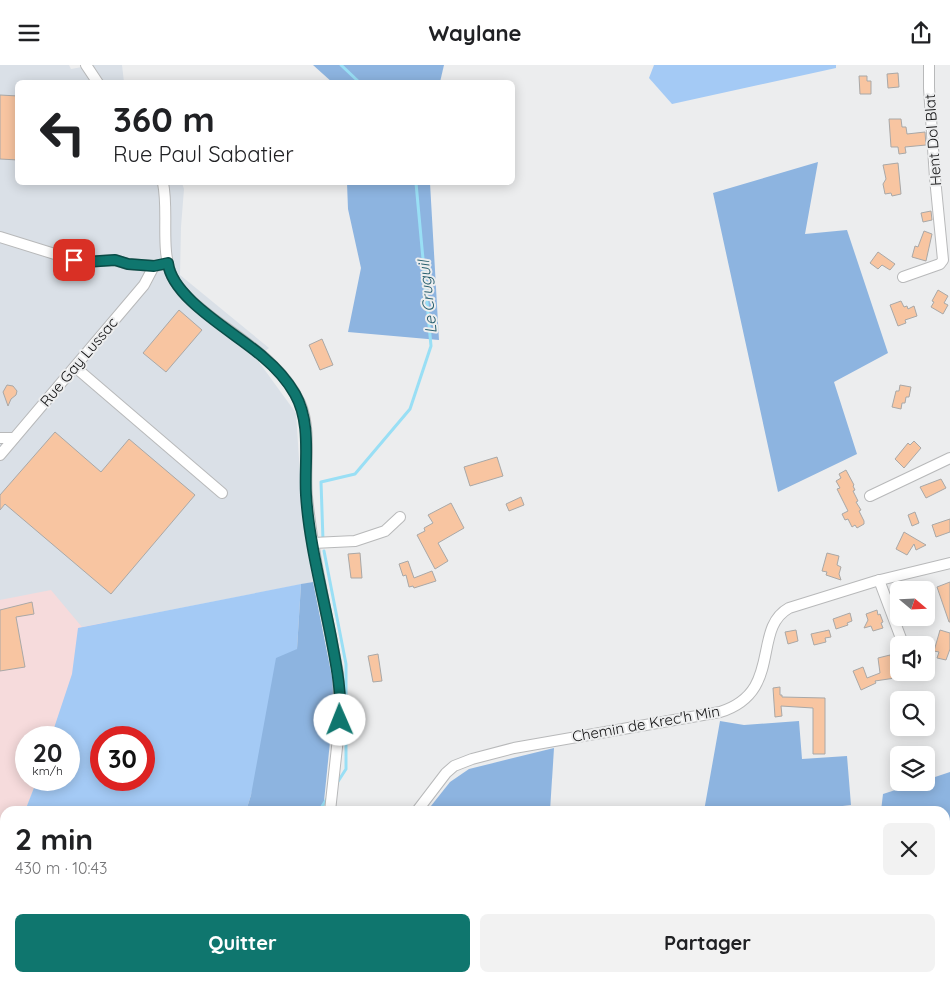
<!DOCTYPE html>
<html lang="fr">
<meta charset="utf-8">
<style>
body{margin:0;font-family:Quicksand,sans-serif;background:#f2f2f2;color:#202124;height:100vh;display:flex;flex-direction:column;font-size:19px;white-space:nowrap}
*{box-sizing:border-box;margin:0}
p{font-size:16px;color:#757577}
.icon{flex:none;width:28px;height:28px;fill:none;stroke:currentColor;stroke-width:2;stroke-linecap:round;stroke-linejoin:round}
.map{position:relative;flex:1;overflow:hidden}
.panel{position:absolute;left:0px;top:741px;width:950px;height:176px;display:flex;flex-direction:column;background:#fff;border-radius:15px 15px 0 0;box-shadow:0 2px 12px #0003}
.panel>*{flex:none}
.banner{position:absolute;left:15px;top:15px;width:500px;height:105px;border-radius:8px;box-shadow:0 2px 12px #0003;background:#fff;color:#202124;overflow:hidden}
.needle{width:32px;rotate:109deg}
.controls{position:absolute;left:890px;top:516px;display:grid;gap:10px}
.controls a{display:grid;place-items:center;width:45px;height:45px;border-radius:8px;background:#fff;box-shadow:0 2px 12px #0003;font-size:25px}
.speed{position:absolute;left:15px;top:661px;display:flex;gap:10px;font-size:25px;font-weight:700;text-align:center}
.speed>*{display:grid;place-content:center;width:65px;height:65px;border-radius:50%;background:#fff;box-shadow:0 2px 12px #0003;line-height:1}
.speed small{font-size:12px;font-weight:400}
.speed .limit{border:8px solid #d22;background:#fff;color:#111}
.pin{position:absolute;display:grid;place-items:center;width:42px;height:42px;color:#fff;margin:-21px;border-radius:10px;box-shadow:0 2px 8px #0006}
.me{position:absolute;width:55px;margin:-28px;rotate:359deg;stroke-linejoin:round;filter:drop-shadow(0 0 4px #0008)}
.turn{display:flex;align-items:center;gap:18px;height:105px;padding:0 15px;font-size:22px}
.turn .icon{width:65px;height:65px;stroke-width:2.5}
.turn b{display:block;font-size:35px;line-height:42px}
.round{display:grid;place-items:center;flex:none;width:52px;height:52px;border-radius:8px;background:#f2f2f2}
.headline{display:flex;align-items:center;justify-content:space-between;height:85px;padding:0 15px}
h1{font-size:30px;font-weight:700;line-height:38px}
.button{display:flex;gap:10px;margin-top:auto;padding:10px 15px}
.button a{flex:1;height:58px;border-radius:8px;background:#0f766e;color:#fff;font-size:20px;font-weight:700;line-height:58px;text-align:center}
.button a+a{background:#f2f2f2;color:#202124}
header{display:flex;justify-content:space-between;align-items:center;height:65px;padding:0 15px;background:#fff;font-size:22px;font-weight:700}
.map>svg:first-child{display:block}
.built{fill:#dae0e7}
.industrial{fill:#f6dbdc}
.green{fill:#a4caf5;fill-rule:evenodd}
.forest{fill:#8db4e0}
.lines{fill:none;stroke-linecap:round;stroke-linejoin:round}
.stream{stroke:#99dff5;stroke-width:3}
.building{fill:#f8c5a1;stroke:#a9a8a7}
.minor-casing{stroke:#b8b9ba;stroke-width:12}
.minor{stroke:#fff;stroke-width:10}
.route-casing{stroke:#0a4d48;stroke-width:12}
.route{stroke:#0f766e;stroke-width:9}
.labels{text-anchor:middle;stroke-width:4;stroke-linejoin:round;paint-order:stroke}
.street-label{font-size:15px;fill:#101011;stroke:#ecedee}
.water-label{font-size:16px;font-style:italic;fill:#255d6d;stroke:#ecedee}
</style>
<header><svg class="icon" aria-label="menu" viewBox="0 0 24 24"><path d="M4 6h16M4 12h16M4 18h16"/></svg>Waylane<svg class="icon" aria-label="share" viewBox="0 0 24 24"><path d="M12 15V3M7 8l5-5 5 5M5 13v7h14v-7"/></svg></header>
<div class="map">
<svg width="950" height="917" viewBox="0 0 950 917">
<rect width="100%" height="100%" fill="#ecedee"/>
<polygon class="built" points="0,0 69,0 71,4 93,0 122,0 124,17 18,18 18,118 182,118 184,124 181,162 180,210 269,283 256,293 296,348 303,456 313,517 78,563 26,672 26,715 37,715 25,746 5,746 5,798 0,811"/>
<polygon class="industrial" points="51,525 82,562 107,557 101,672 26,672 26,715 37,715 25,746 5,746 5,798 0,811 0,535"/>
<g class="green">
<polygon points="654,0 836,0 836,3 672,39 649,13"/>
<path d="M301 519 297 584 246 746H25L37 715H69V672H51L72 609 78 563ZM101 672H144V715H101Z"/>
<polygon points="5,798 5,869 0,867 0,812"/>
<polygon points="99,913 195,913 194,917 109,917"/>
</g>
<g class="forest">
<polygon points="313,0 444,0 440,17 333,18"/>
<polygon points="818,97 805,169 847,165 888,288 834,317 857,389 778,427 713,128"/>
<polygon points="347,118 430,118 439,275 348,267 361,203 348,144"/>
<polygon points="313,517 335,627 323,746 246,746 251,730 276,593 297,584 301,519"/>
<polygon points="720,656 744,660 799,656 802,694 847,691 851,740 800,746 704,746"/>
<polygon points="554,683 550,746 427,746 450,717 469,704"/>
<polygon points="950,707 950,845 945,844 945,746 881,746 883,729 917,718 926,718 926,715"/>
<polygon points="0,867 5,869 5,912 99,912 109,917 0,917"/>
<polygon points="195,913 195,912 309,913 307,917 194,917"/>
<polygon points="333,913 333,912 540,913 540,917 333,917"/>
</g>
<g class="lines">
<g class="stream">
<polyline points="341,0 360,18"/>
<polyline points="323,475 321,417 355,409 410,344 431,281 416,118"/>
<polyline points="324,486 346,599 346,704 337,718"/>
<polyline points="319,746 328,732"/>
<polyline points="257,917 258,912"/>
</g>
</g>
<g class="building">
<polygon points="898,8 899,22 888,23 887,9"/>
<polygon points="859,11 867,11 867,16 871,16 871,29 860,29"/>
<polygon points="0,30 18,31 18,95 0,94"/>
<polygon points="889,54 901,54 902,62 906,62 907,69 925,67 926,80 905,82 906,88 899,89 898,82 891,82"/>
<polygon points="898,98 901,129 892,131 891,128 885,129 883,119 886,114 883,100"/>
<polygon points="931,146 932,155 923,157 921,148"/>
<polygon points="924,166 932,169 926,196 912,192 915,181 918,182"/>
<polygon points="878,187 895,199 890,205 882,200 878,204 870,198"/>
<polygon points="938,225 948,231 944,238 948,240 943,249 931,242 934,237 932,236"/>
<polygon points="901,236 904,242 907,241 908,244 914,241 917,251 905,255 906,258 898,261 890,240"/>
<polygon points="179,245 202,265 166,307 143,288"/>
<polygon points="322,274 333,300 320,305 309,280"/>
<polygon points="7,320 13,321 17,326 16,330 11,334 8,341 3,327"/>
<polygon points="900,320 911,322 909,332 906,332 905,338 902,338 901,344 892,342 896,326 899,326"/>
<polygon points="55,367 101,407 129,374 195,430 111,529 5,439 0,445 0,430"/>
<polygon points="914,376 921,383 904,403 895,394 908,378 910,380"/>
<polygon points="497,392 503,411 470,421 464,402"/>
<polygon points="846,405 854,420 853,421 855,425 853,426 858,436 856,437 861,445 859,446 864,456 864,459 857,463 855,460 852,462 848,454 845,455 842,449 848,446 837,424 840,423 836,416 841,413 839,409"/>
<polygon points="941,414 946,423 926,433 920,422"/>
<polygon points="521,432 524,440 509,446 506,439"/>
<polygon points="451,438 464,463 438,478 448,496 435,504 417,470 425,466 424,463 433,458 428,450"/>
<polygon points="915,447 919,458 912,461 908,450"/>
<polygon points="950,454 950,467 936,472 932,460"/>
<polygon points="904,467 909,470 926,480 916,485 914,479 907,490 896,484"/>
<polygon points="360,488 362,513 351,513 348,489"/>
<polygon points="827,488 839,491 837,500 841,502 839,509 841,515 826,510 827,507 822,506"/>
<polygon points="408,496 414,513 432,506 436,516 414,523 413,521 409,522 406,510 403,511 399,499"/>
<polygon points="950,517 950,557 949,557 937,522"/>
<polygon points="32,537 34,549 16,552 25,602 0,606 0,545"/>
<polygon points="877,545 878,550 880,549 883,557 881,558 883,563 873,566 871,561 864,563 868,555 866,549"/>
<polygon points="850,548 852,556 847,558 848,560 836,564 833,554"/>
<polygon points="796,565 798,576 788,579 785,567"/>
<polygon points="829,565 831,572 825,573 826,577 814,580 811,569"/>
<polygon points="940,565 950,568 950,584 946,595 937,593 939,587 934,586"/>
<polygon points="378,589 382,616 373,617 368,591"/>
<polygon points="890,590 895,613 875,616 876,618 861,625 853,606 863,602 867,613 880,608 878,593"/>
<polygon points="780,622 780,630 782,630 782,632 825,633 825,689 813,689 813,643 781,641 782,651 775,652 773,623"/>
</g>
<g class="lines">
<g class="minor-casing">
<g id="minor">
<polyline points="86,0 98,18"/>
<path d="M163 118C169 146 160 186 172 211 180 228 197 241 211 252 243 276 283 300 300 338 312 365 304 403 307 432 313 491 327 550 338 608L340 655 330 746"/>
<polyline points="0,172 74,195 85,197 115,195 127,199 154,201 160,200"/>
<polyline points="903,212 940,199 943,195 935,113 929,23 929,0"/>
<polyline points="75,302 222,428"/>
<polyline points="0,373 14,373"/>
<polyline points="0,390 144,220 154,201"/>
<polyline points="870,431 950,393"/>
<polyline points="313,478 355,476 385,466 400,452"/>
<polyline points="879,515 902,576"/>
<path d="M417 746 446 708 454 701 472 694 514 683 720 647C784 627 751 564 789 543L876 516 950 498"/>
<polyline points="326,917 326,912"/>
</g>
</g>
<use href="#minor" class="minor"/>
</g>
<g class="lines">
<g class="route-casing">
<path id="route" d="M74 195 85 197 115 195 128 199 154 201 168 198C172 234 236 268 263 292 275 302 287 315 295 329 312 359 304 397 306 430 309 477 322 525 331 572 336 599 342 627 340 655"/>
</g>
<use href="#route" class="route"/>
</g>
<g class="labels">
<g class="street-label">
<text transform="translate(933 75) rotate(-94)" y="5">Hent Dol Blat</text>
<text transform="translate(79 297) rotate(-50)" y="5">Rue Gay Lussac</text>
<text transform="translate(646 659) rotate(-10)" y="5">Chemin de Krec'h Min</text>
</g>
<g class="water-label">
<text transform="translate(427 232) rotate(-96)" y="6">Le Cruguil</text>
</g>
</g>
</svg>
<div class="controls">
<a><svg class="needle" viewBox="-14 -14 28 28"><path d="M0-13l5 13h-10z" fill="#e53935"/><path d="M0 13l5-13h-10z" fill="#757577"/></svg></a>
<a><svg class="icon" aria-label="sound" viewBox="0 0 24 24"><path d="M4 9h4l5-4v14l-5-4H4zM17 9q2 3 0 6"/></svg></a>
<a><svg class="icon" aria-label="search" viewBox="0 0 24 24"><circle cx="10" cy="10" r="6"/><path d="M15 15l6 6"/></svg></a>
<a><svg class="icon" aria-label="layers" viewBox="0 0 24 24"><path d="M12 4l9 5-9 5-9-5zM3 14l9 5 9-5"/></svg></a>
</div>
<div class="speed"><div>20<small>km/h</small></div><div class="limit">30</div></div>
<div class="pin" style="left:74px;top:195px;background:#d93025"><svg class="icon" aria-label="arrive" viewBox="0 0 24 24"><path d="M6 21V4h12l-3 4 3 4H6"/></svg></div>
<svg class="me" style="left:340px;top:655px" viewBox="-20 -20 40 40"><circle r="19" fill="#fff"/><path d="M0-13L10 11 0 6-10 11z" fill="#0f766e"/></svg>
<div class="banner">
<div class="turn"><svg class="icon" aria-label="left" viewBox="0 0 24 24"><path d="M17 20v-9H6M10 6l-5 5 5 5"/></svg><div><b>360 m</b>Rue Paul Sabatier</div></div>
</div>
<section class="panel">
<div class="headline"><div><h1>2 min</h1><p>430 m · 10:43</p></div><a class="round"><svg class="icon" aria-label="close" viewBox="0 0 24 24"><path d="M6 6l12 12M18 6L6 18"/></svg></a></div>
<div class="button"><a>Quitter</a><a>Partager</a></div>
</section>
</div>
